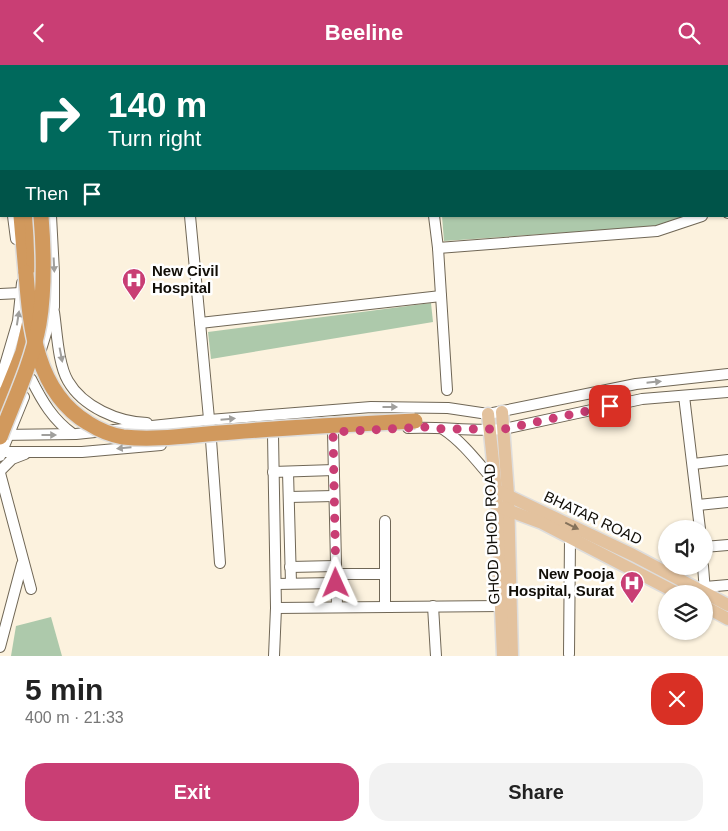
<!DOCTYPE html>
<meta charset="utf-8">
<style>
body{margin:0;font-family:Helvetica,sans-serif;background:#f2f2f2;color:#222;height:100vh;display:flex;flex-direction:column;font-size:19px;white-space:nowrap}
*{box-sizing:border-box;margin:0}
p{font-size:16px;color:#767676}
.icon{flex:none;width:28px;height:28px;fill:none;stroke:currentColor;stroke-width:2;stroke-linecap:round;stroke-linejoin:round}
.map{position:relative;height:591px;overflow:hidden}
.sheet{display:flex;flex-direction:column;background:#fff;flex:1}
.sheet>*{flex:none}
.hud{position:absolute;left:0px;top:0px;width:729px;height:152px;box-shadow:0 1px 4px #0004;background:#00695c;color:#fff;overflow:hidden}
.controls{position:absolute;left:658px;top:455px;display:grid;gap:10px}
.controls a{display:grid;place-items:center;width:55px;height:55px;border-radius:50%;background:#fff;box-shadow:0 1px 4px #0004;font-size:25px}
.pin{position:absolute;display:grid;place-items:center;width:42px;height:42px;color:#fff;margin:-21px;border-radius:10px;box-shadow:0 2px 8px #0006}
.me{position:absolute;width:55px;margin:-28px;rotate:359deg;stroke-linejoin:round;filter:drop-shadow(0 0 4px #0008)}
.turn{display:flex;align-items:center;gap:18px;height:105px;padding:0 25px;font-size:22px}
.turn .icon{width:65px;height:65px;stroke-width:2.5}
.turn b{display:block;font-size:35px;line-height:42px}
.then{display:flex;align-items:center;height:48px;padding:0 25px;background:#0003;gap:10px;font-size:19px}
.round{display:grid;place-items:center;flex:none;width:52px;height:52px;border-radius:20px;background:#f2f2f2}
.headline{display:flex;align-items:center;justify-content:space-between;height:85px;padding:0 25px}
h1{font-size:30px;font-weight:700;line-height:38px}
.action{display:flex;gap:10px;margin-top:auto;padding:10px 25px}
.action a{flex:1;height:58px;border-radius:20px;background:#c93e74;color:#fff;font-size:20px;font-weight:700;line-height:58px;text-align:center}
.action a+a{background:#f2f2f2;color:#222}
header{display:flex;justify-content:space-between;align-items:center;height:65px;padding:0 25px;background:#c93e74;color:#fff;font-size:22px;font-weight:700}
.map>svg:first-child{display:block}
.green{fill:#adc9ab}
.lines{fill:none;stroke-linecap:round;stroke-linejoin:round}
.minor-casing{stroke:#706756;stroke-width:12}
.major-casing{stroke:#dedddc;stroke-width:15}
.highway-casing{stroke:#dedddc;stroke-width:18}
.minor{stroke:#fff;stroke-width:10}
.major{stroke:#e3c29e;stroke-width:12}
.highway{stroke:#d1995d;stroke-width:15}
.highway-bridge-casing{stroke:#dedddc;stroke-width:18;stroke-linecap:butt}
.highway-bridge{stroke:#d1995d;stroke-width:15}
.oneway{fill:#a09f9c}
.oneway2{fill:#84715a}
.route{stroke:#c93e74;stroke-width:9;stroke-dasharray:0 16.2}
.labels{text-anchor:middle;stroke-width:5;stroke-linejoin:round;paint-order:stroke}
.poi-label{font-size:15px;font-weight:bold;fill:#110e08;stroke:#fff;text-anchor:start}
.street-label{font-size:15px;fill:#110e08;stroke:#fff}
</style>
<header><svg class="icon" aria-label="back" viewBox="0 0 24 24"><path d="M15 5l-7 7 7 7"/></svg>Beeline<svg class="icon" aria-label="search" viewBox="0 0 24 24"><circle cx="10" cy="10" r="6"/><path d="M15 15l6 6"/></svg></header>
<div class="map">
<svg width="728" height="591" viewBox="0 0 728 591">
<rect width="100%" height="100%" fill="#fcf2de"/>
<g class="green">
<polygon points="442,151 684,151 659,161 444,176"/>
<polygon points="431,238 433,257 211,294 208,267"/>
<polygon points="51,552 62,591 11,591 16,561"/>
</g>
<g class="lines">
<g class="minor-casing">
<g id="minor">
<polyline points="1,0 1,1"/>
<polyline points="419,0 419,1"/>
<polyline points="33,1 33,0"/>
<polyline points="130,1 130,0"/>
<polyline points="0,37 1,37"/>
<polyline points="0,86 1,86"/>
<polyline points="0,134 1,134"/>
<polyline points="728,140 728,139"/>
<polyline points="728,147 728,148"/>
<polyline points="13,151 16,174"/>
<polyline points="190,151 211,375 220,498"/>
<polyline points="434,151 438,183 447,325"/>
<polyline points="438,183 657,166 702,151"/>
<polyline points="0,229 21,228"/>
<path d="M54 247C57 267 58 299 68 316 83 342 118 357 147 358"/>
<polyline points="200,258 441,231"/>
<polyline points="39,291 54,242 54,207 51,151"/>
<path d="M31 314C42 336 53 355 73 369"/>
<polyline points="0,317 18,256 22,218"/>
<polyline points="684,331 700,464"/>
<path d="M408 363C440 361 472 367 504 364L642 334 728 327"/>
<path d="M443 364C464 378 478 398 495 417"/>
<polyline points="333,367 337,542"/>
<polyline points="0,370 76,369 209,355 371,342 448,343 488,349 636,319 728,309"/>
<polyline points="273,370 276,543 274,591"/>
<polyline points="0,387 82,387 161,380"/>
<polyline points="0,391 24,332"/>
<polyline points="693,399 728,395"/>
<polyline points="0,406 12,394 25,389"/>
<polyline points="273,407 334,405"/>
<polyline points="288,407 291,518"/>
<polyline points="0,408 31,524"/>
<polyline points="289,432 334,431"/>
<polyline points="698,440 728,437"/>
<polyline points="385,456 385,542"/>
<polyline points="704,482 728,480"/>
<polyline points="703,501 705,527 704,531"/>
<polyline points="290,502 336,501"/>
<polyline points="336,509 385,509"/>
<polyline points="276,519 336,518"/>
<polyline points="705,522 728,520"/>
<polyline points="433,541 436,591"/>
<polyline points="276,543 501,541"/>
<polyline points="0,582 22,499"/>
<polyline points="569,589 570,473"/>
</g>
</g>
<g class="major-casing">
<g id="major">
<polyline points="502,347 508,429 512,591"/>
<polyline points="488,349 496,425 503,591"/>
<polyline points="496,425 633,490 728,540"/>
<polyline points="502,443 542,458 679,529"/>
<polyline points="704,541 728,554"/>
</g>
</g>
<g class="highway-casing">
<g id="highway">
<polyline points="20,0 21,1"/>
<polyline points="21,151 26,208"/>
<polyline points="0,344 23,287 36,230 32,151"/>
</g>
</g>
<use href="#minor" class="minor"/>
<use href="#major" class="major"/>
<use href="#highway" class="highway"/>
<g class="highway-bridge-casing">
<g id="highway-bridge">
<path d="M26 208C30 262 36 327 88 358 99 365 111 370 123 372 159 376 197 369 233 367 294 362 354 359 415 356"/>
<path d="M0 372C14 335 32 298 39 259 45 223 44 187 41 151"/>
</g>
</g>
<use href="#highway-bridge" class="highway-bridge"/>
</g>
<defs><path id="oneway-solid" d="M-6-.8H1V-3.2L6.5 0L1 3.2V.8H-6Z" transform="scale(1.25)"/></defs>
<g class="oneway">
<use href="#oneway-solid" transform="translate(54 200) rotate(87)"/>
<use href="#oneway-solid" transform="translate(18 253) rotate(-81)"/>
<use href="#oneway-solid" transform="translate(61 290) rotate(79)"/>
<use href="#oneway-solid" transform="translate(654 317) rotate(-6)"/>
<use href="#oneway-solid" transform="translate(390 342)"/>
<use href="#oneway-solid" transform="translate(228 354) rotate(-5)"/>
<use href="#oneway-solid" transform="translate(49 370)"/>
<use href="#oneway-solid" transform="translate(124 383) rotate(175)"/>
</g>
<use class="oneway2" href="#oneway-solid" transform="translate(572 461) rotate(26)"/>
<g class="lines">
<polyline class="route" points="336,518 333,367 426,362 443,364 504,364 610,341"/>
</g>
<defs>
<g id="hospital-pin" transform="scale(1.25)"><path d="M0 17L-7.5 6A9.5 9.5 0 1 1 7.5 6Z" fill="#c93e74" stroke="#fff"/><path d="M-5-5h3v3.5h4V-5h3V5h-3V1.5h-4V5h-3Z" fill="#fff"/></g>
</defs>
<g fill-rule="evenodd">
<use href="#hospital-pin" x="134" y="215"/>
<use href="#hospital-pin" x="632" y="518"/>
</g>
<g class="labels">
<g class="poi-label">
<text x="152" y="211">New Civil<tspan x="152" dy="17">Hospital</tspan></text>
<text x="614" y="514" text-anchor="end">New Pooja<tspan x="614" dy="17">Hospital, Surat</tspan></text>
</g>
<g class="street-label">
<text transform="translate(593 453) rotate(25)" y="5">BHATAR ROAD</text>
<text transform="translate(492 469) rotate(-92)" y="5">GHOD DHOD ROAD</text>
</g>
</g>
</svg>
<div class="controls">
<a><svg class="icon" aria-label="sound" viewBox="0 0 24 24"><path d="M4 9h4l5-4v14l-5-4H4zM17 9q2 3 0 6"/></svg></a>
<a><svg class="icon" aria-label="layers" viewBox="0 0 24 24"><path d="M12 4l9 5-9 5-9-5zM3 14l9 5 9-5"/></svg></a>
</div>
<div class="pin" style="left:610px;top:341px;background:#d93025"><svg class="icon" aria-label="arrive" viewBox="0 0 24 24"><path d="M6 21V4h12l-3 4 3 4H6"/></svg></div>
<svg class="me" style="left:336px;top:518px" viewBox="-20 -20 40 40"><path d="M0-17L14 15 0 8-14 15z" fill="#c93e74" stroke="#fff" stroke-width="4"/></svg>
<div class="hud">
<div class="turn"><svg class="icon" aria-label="right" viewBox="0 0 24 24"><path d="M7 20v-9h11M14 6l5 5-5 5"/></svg><div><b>140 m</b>Turn right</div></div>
<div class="then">Then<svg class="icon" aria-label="arrive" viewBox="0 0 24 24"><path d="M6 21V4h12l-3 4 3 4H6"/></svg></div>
</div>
</div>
<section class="sheet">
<div class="headline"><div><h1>5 min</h1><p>400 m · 21:33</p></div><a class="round" style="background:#d93025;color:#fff"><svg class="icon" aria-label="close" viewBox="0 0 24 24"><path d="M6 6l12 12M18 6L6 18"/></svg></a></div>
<div class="action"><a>Exit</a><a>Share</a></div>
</section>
